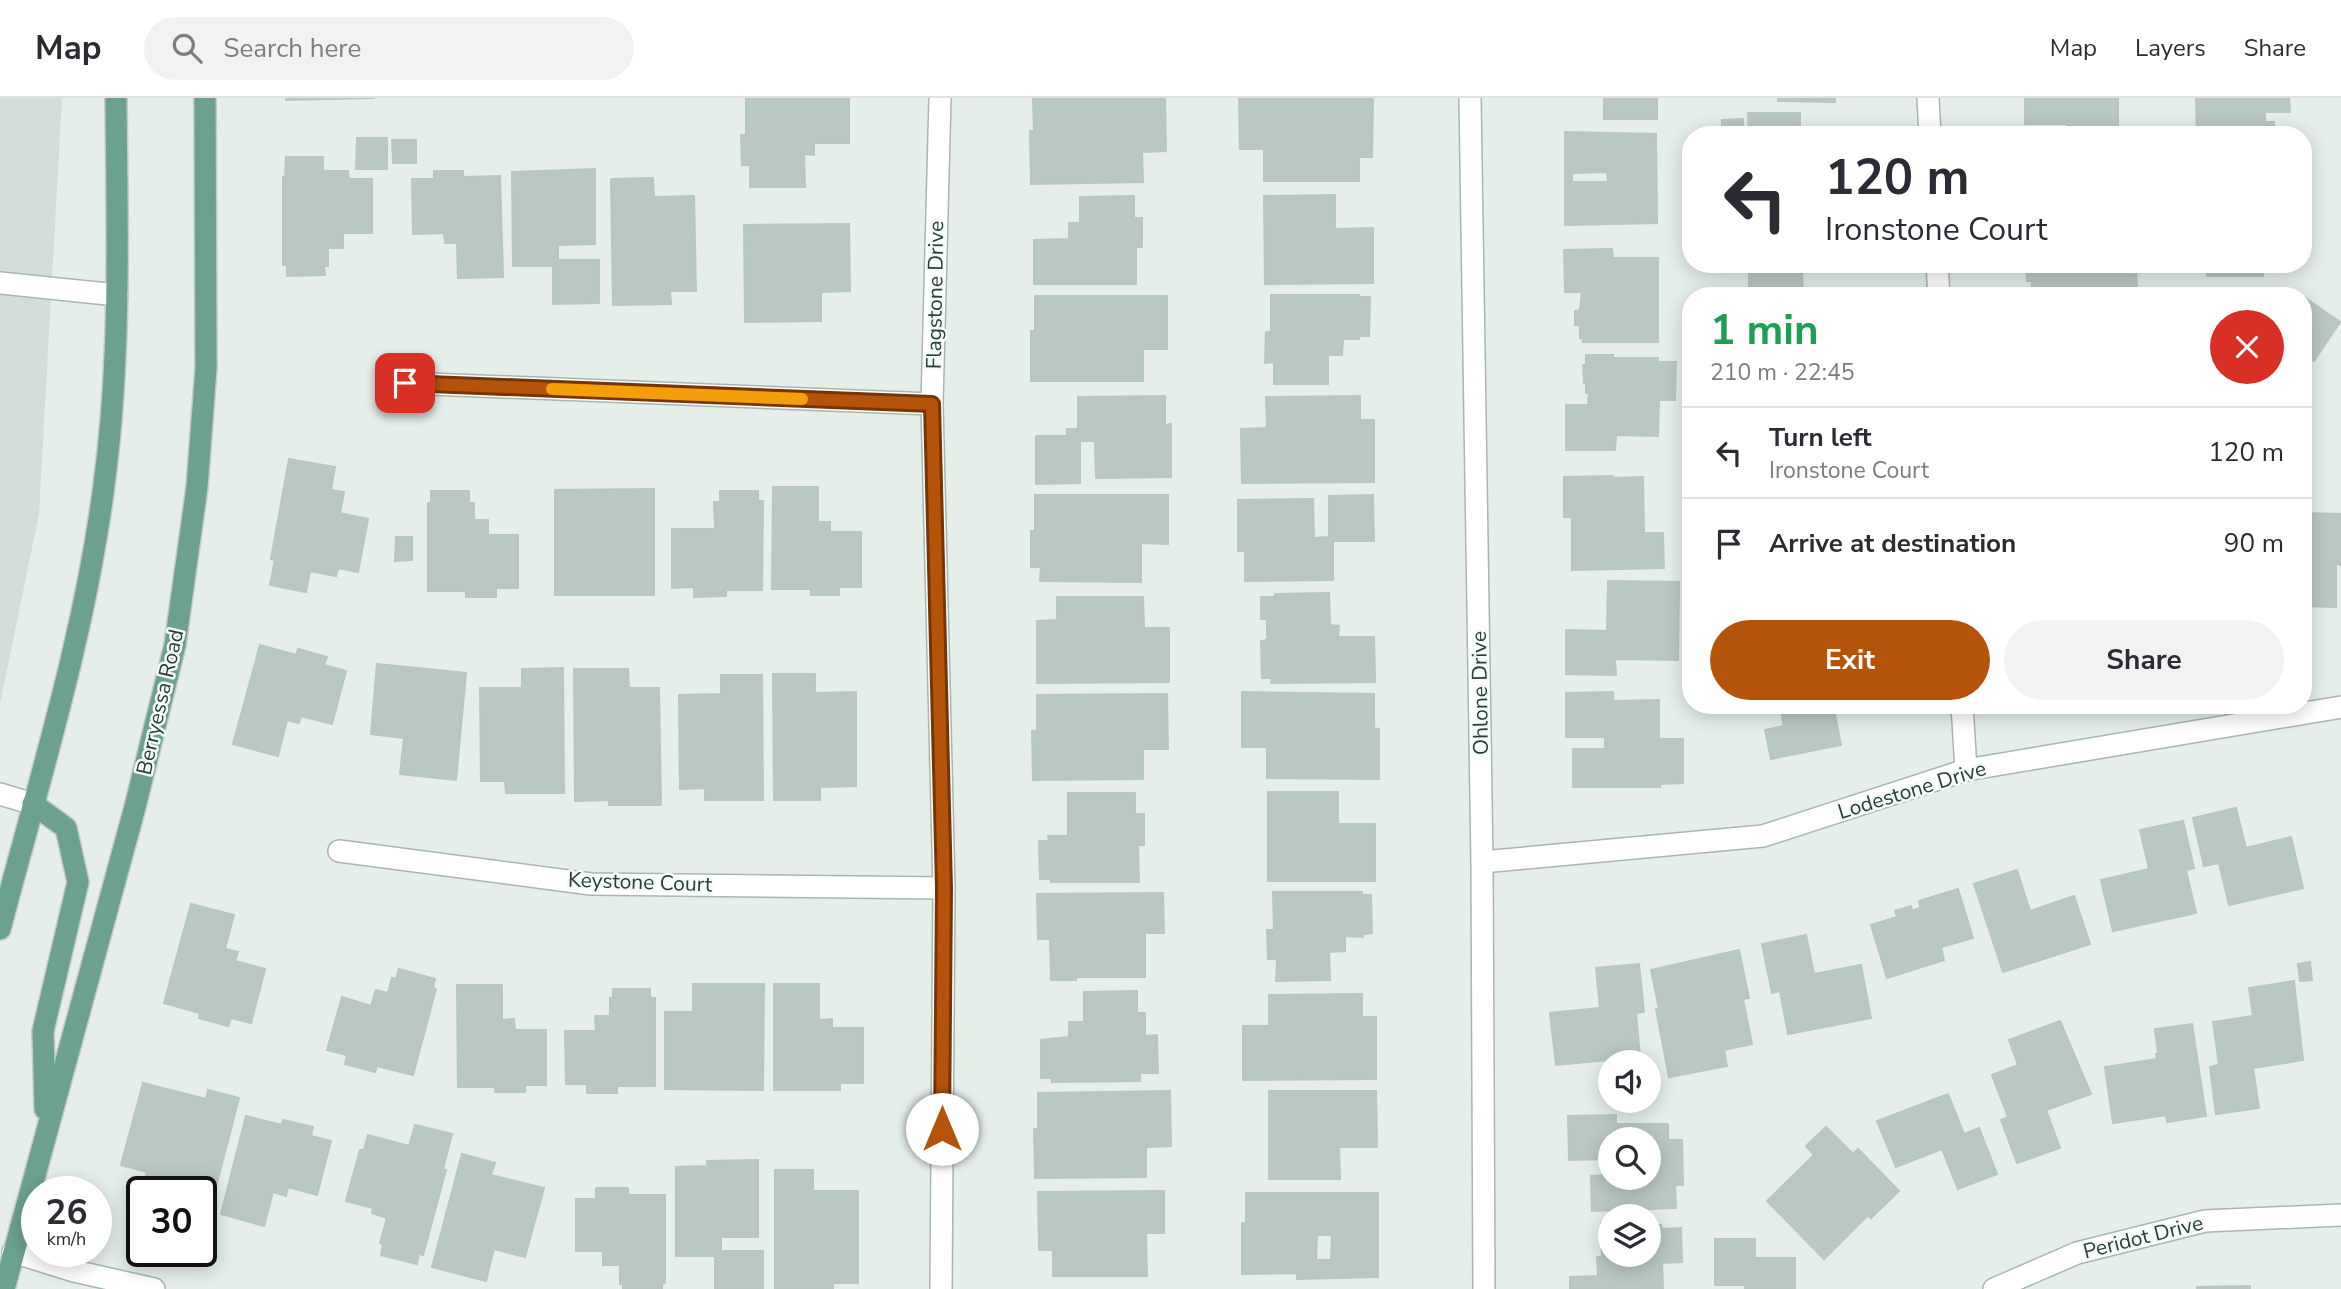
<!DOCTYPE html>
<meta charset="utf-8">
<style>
body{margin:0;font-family:"Nunito Sans",sans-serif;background:#f2f2f3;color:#2b2b33;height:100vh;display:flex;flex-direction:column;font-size:26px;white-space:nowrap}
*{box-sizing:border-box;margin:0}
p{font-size:23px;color:#7c7c81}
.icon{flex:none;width:38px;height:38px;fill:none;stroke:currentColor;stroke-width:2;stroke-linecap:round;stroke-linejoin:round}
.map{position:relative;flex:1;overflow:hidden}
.sheet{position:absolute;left:1682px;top:189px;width:630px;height:427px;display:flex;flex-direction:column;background:#fff;border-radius:28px;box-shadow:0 4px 18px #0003}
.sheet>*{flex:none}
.hud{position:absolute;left:1682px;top:28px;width:630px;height:147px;border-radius:28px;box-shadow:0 4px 18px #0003;background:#fff;color:#2b2b33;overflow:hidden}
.buttons{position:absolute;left:1598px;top:952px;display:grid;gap:14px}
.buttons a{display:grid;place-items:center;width:63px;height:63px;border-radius:50%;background:#fff;box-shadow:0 4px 18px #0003;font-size:35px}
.speed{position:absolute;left:21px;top:1078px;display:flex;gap:14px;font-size:35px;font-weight:700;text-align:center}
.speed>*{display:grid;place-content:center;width:91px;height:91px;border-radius:50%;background:#fff;box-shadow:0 4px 18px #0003;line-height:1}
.speed small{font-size:18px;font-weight:400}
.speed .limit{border:4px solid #111;border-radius:10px;background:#fff;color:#111}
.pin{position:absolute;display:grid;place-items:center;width:60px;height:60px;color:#fff;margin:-30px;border-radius:14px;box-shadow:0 4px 10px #0006}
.me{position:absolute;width:77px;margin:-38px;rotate:0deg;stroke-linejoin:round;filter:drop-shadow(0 0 5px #0008)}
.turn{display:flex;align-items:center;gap:24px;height:147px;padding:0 28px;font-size:32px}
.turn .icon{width:91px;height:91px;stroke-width:2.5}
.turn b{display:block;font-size:49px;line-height:60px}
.round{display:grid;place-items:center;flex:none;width:74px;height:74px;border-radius:37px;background:#f2f2f3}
.head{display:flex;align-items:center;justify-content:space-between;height:119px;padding:0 28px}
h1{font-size:42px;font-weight:700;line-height:52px;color:#1e9e55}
.button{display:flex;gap:14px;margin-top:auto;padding:14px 28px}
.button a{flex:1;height:80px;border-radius:42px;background:#b45309;color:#fff;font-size:28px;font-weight:700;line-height:80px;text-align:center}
.button a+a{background:#f2f2f3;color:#2b2b33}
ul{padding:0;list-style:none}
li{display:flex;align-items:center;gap:21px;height:91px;padding:0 28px;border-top:2px solid #e1e1e2}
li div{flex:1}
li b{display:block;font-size:26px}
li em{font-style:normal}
header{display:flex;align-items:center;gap:42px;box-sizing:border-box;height:98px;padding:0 35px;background:#fff;border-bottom:2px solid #e1e1e2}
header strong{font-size:33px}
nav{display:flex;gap:38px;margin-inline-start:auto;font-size:24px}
.search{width:490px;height:63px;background:#f2f2f3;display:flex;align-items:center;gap:18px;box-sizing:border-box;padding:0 24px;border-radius:38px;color:#7c7c81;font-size:26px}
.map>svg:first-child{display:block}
.built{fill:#d3ddd8}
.building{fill:#bac8c2;stroke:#b8c7c0;stroke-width:2;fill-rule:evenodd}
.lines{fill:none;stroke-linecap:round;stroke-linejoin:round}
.minor-casing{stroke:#a8b6b0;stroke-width:24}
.major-casing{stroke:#c2c9c7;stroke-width:24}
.minor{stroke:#fff;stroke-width:21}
.major{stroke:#6ca191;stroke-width:21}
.route-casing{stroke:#753606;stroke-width:18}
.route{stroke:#b45309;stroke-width:12}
.slow{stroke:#f59e0b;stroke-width:12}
.labels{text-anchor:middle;stroke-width:5;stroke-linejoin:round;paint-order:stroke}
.street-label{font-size:21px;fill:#253f37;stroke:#f6faf8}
</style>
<header>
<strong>Map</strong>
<div class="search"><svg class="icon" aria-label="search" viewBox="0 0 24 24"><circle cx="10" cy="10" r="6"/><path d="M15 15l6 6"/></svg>Search here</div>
<nav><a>Map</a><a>Layers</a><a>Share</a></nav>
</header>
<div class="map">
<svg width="2341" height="1191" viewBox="0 0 2341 1191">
<rect width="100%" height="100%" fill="#e5eee9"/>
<polygon class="built" points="0,0 62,0 39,416 0,606"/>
<g class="building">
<polygon points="286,0 375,0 286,2"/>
<polygon points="746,0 849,0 849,45 814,45 814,57 804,56 805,89 750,89 750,67 742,67 741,37 746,37"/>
<polygon points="1033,0 1165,0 1166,53 1142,54 1143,84 1031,86 1030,33 1034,33"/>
<polygon points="1239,0 1373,0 1372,59 1359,59 1359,83 1264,83 1264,51 1240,51"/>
<rect x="1604" y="0" width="53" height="21"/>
<polygon points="1778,0 1835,0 1835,4 1778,3"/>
<polygon points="2025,0 2118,0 2118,37 2067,37 2067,26 2025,26"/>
<polygon points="2196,0 2289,0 2290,14 2265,14 2265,24 2274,24 2274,37 2197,37"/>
<polygon points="1748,15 1800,15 1800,37 1749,37"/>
<polygon points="1743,21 1743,37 1722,37 1722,22"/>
<path d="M1565 34 1656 36 1657 125 1565 127ZM1607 74 1608 84H1572V75Z"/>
<polygon points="357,40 387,40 387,71 356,71"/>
<polygon points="392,42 416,42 416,65 393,65"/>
<polygon points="286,59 323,59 323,73 348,73 349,81 372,81 372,135 343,135 343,150 328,150 328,168 324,168 325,177 287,178 287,167 283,167 283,79 285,80"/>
<polygon points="595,71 595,146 558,147 558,162 599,162 599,205 553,206 553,168 513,168 512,74"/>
<polygon points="434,73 463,73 463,79 500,78 503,179 458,180 457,145 445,145 444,135 413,136 412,81 434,81"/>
<polygon points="653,80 654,99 694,98 696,193 670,193 671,206 613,207 611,81"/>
<polygon points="1335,97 1335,131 1373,130 1373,185 1265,186 1264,98"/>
<polygon points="1134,98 1134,120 1142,120 1142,149 1136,149 1136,186 1034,186 1034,142 1069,141 1069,125 1080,125 1080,99"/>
<polygon points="849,126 850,193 821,194 821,223 745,224 744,127"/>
<polygon points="1612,151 1613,160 1658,160 1658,244 1583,244 1583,241 1580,240 1580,227 1575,227 1575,213 1580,212 1582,194 1565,194 1564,152"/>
<polygon points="1749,166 1842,166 1842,174 1802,174 1803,198 1749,198"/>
<polygon points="2027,166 2136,166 2137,198 2032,198 2032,183 2027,183"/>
<rect x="2207" y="166" width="56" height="12"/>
<polygon points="1271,197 1359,197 1359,199 1370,199 1369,238 1359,238 1359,241 1343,241 1342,257 1328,257 1328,286 1274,286 1274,264 1265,265 1266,234 1271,234"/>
<polygon points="1035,198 1167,198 1167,251 1143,251 1143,283 1031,283 1031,233 1035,233"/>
<polygon points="2304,199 2340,224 2314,263 2306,258 2303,262"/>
<polygon points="1586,257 1613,257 1613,260 1658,260 1658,264 1676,264 1675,302 1659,302 1658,338 1616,337 1615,352 1566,352 1566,307 1588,307 1589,295 1586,295 1586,285 1584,285 1583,267 1586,267"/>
<polygon points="1165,298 1165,327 1171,326 1171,379 1096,380 1095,343 1080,343 1080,385 1036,386 1036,338 1067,338 1067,331 1078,331 1078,299"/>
<polygon points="1360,298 1360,322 1374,322 1374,384 1242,385 1241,331 1267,330 1266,299"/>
<polygon points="289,361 335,369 331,392 344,394 340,415 368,421 358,474 338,470 336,478 310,473 306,494 270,487 275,462 271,461"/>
<polygon points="1613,378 1612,380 1643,379 1644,435 1663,435 1664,470 1572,472 1572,419 1564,419 1564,379"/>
<polygon points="773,389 818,389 818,424 830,424 830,434 861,434 861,489 839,489 839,497 811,497 811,491 772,491"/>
<polygon points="654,391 654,497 555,497 555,392"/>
<polygon points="431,393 469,393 469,405 474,405 474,422 488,422 488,437 518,437 518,490 496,490 496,499 466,499 466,493 428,493 428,405 431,405"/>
<polygon points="720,393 758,393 758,403 763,403 762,492 726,492 726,498 694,499 694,489 672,490 672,431 715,431 714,404 720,404"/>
<polygon points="1035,397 1168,397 1168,446 1141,445 1141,484 1040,483 1041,469 1031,469 1031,433 1035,433"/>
<polygon points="1373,397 1374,443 1333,443 1333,482 1245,483 1245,453 1238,453 1238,402 1313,401 1314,440 1329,439 1329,398"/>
<polygon points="2303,415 2341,416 2341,467 2336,466 2336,509 2303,508"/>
<polygon points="396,439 412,439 412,462 395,463"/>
<polygon points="1608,483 1679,484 1678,562 1615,561 1616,577 1566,576 1566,532 1607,533"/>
<polygon points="1329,495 1330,527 1339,528 1338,539 1374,539 1375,584 1271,585 1272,580 1262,580 1261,543 1267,542 1267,521 1261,521 1261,499 1275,499 1275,496"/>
<polygon points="1057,499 1143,499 1144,530 1169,530 1169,584 1037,585 1037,523 1057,522"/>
<polygon points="260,547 296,557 298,551 327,559 324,567 346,573 332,626 301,618 299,625 287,622 278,658 233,646"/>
<polygon points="377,566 466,575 456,682 400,676 404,640 371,636"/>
<polygon points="563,570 564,695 506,695 505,683 481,683 480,590 522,590 522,571"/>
<polygon points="574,571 628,571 629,590 659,590 661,707 609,707 609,702 575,703"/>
<polygon points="773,576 815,576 815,595 856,594 856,688 820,689 820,702 774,702"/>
<polygon points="721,577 762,577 763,702 705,702 705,690 680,691 679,597 721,596"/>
<polygon points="1242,594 1374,596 1374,630 1379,631 1379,681 1267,680 1267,649 1242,649"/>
<polygon points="1613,594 1613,603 1659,602 1659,641 1683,641 1683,685 1660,686 1660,689 1573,689 1573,651 1605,651 1605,639 1566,639 1566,595"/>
<polygon points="1167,596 1168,651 1143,651 1143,681 1033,682 1032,633 1037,633 1037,597"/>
<polygon points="1780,607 1833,607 1841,647 1771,661 1765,632 1784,628"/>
<polygon points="1268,694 1338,694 1338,726 1375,726 1375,783 1268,783"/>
<polygon points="1068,695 1135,695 1135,716 1144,716 1144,747 1138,747 1139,784 1051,784 1051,781 1040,781 1039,743 1049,743 1048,738 1068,738"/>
<polygon points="2236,710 2246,750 2291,739 2303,790 2229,807 2219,765 2204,768 2193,720"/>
<polygon points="2183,723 2194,770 2186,772 2196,815 2113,833 2101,782 2149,771 2140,732"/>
<polygon points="2017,772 2030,813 2074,798 2090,846 2003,874 1974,786"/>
<polygon points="1958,791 1973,840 1941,849 1944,862 1887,880 1871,827 1897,819 1895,813 1911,808 1912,813 1920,810 1919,803"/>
<polygon points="1273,794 1362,794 1362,797 1371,797 1372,835 1363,836 1363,839 1345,838 1345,853 1329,854 1330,882 1276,883 1277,861 1268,861 1267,832 1274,832"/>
<polygon points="1163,795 1164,835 1145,835 1145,879 1076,879 1076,882 1051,882 1050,841 1038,841 1037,796"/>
<polygon points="191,806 234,817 225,851 238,854 235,863 265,871 251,925 231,920 228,928 199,920 200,915 164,905"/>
<polygon points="1806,837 1814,876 1861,867 1871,920 1788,936 1780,893 1772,895 1762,846"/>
<polygon points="1739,852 1749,900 1743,901 1752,946 1724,952 1727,968 1669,979 1656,911 1659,911 1651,872"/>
<polygon points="2310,864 2312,882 2300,883 2298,866"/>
<polygon points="1639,866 1644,914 1636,915 1640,959 1556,967 1550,915 1600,910 1596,870"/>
<polygon points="399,871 435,881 433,890 436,891 413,977 377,968 375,974 345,966 347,957 327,952 342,899 371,908 376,892 388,895 392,880 396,881"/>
<polygon points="2294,883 2303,962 2253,970 2259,1010 2216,1016 2210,969 2219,967 2213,924 2253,918 2249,890"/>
<polygon points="693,886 764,886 763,992 665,991 665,914 693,914"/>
<polygon points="774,886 819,886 819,922 832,921 832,930 863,930 863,985 840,985 840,992 774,992"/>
<polygon points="457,887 502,887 502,922 514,921 515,932 546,932 546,987 525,987 525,994 495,994 495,989 458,989"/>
<polygon points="613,891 650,891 650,900 655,900 655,988 617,988 617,995 587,995 587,986 566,986 565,933 596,933 595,918 610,918 610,900 613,900"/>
<polygon points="1137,893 1137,915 1145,915 1145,938 1157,937 1158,975 1140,975 1140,983 1052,984 1052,980 1041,980 1041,942 1069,939 1069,924 1084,924 1084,894"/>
<polygon points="1362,896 1362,919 1376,919 1376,981 1243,982 1243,928 1269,928 1269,897"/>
<polygon points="2060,923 2091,996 2046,1012 2060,1050 2017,1065 2001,1022 2008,1019 1992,977 2018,967 2009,942"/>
<polygon points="2192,926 2206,1018 2167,1024 2166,1017 2113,1025 2105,969 2157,961 2156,956 2158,956 2155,931"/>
<polygon points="143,985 206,1001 208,992 239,1000 210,1112 201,1110 201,1094 142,1094 147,1074 121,1067"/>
<polygon points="1170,993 1171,1048 1146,1049 1146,1079 1035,1080 1034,1031 1038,1031 1038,995"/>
<polygon points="1269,993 1376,993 1377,1049 1339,1049 1340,1081 1269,1081"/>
<polygon points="1948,996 1964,1036 1979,1030 1997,1076 1958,1091 1942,1051 1896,1069 1877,1023"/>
<path d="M1616 1017V1026H1668V1042H1682L1683 1087H1675L1676 1110 1592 1113 1591 1078 1609 1077V1061L1569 1062 1568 1018ZM1610 1041H1648V1080H1610Z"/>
<polygon points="246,1018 282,1027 283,1022 313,1029 311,1038 331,1043 317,1097 288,1089 286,1098 273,1094 264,1128 221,1116"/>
<polygon points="415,1027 452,1036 443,1071 446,1072 423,1157 419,1155 417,1166 381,1157 383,1146 380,1145 387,1120 372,1115 373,1110 346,1103 360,1052 364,1052 368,1037 409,1048"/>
<polygon points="1826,1029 1853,1056 1858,1051 1899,1093 1871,1120 1868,1117 1824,1161 1767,1103 1814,1057 1806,1048"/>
<polygon points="462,1056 495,1065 491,1077 544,1090 525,1159 494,1151 486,1183 432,1169"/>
<polygon points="758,1062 758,1139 721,1139 721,1153 763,1153 763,1191 715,1191 715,1158 676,1158 676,1069 707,1068 707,1063"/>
<polygon points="775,1072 813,1072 813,1093 858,1093 858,1185 833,1185 833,1191 775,1191"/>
<polygon points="596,1090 628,1090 628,1097 665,1097 665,1185 662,1186 662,1191 623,1191 623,1185 620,1186 620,1167 603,1167 603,1153 576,1153 576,1101 596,1101"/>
<polygon points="1164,1093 1164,1135 1146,1135 1147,1178 1053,1178 1053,1152 1039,1152 1038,1094"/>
<path d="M1246 1095H1378V1179L1297 1181V1175L1242 1176V1125H1246ZM1317 1137H1332L1331 1162H1316Z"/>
<polygon points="1601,1125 1610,1125 1610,1157 1648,1157 1648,1127 1661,1127 1662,1131 1681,1130 1682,1164 1662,1165 1663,1191 1570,1191 1570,1179 1598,1178 1597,1159 1602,1159"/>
<polygon points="1715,1141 1755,1141 1755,1160 1795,1160 1795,1191 1745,1191 1745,1187 1715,1187"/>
<polygon points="2250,1188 2250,1191 2197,1191 2197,1189"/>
</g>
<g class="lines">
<g class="minor-casing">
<g id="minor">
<polyline points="940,0 932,306 944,790 941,1191"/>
<polyline points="1470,0 1482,764 1484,1191"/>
<polyline points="1928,0 1930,37"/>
<polyline points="1937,166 1939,198"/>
<polyline points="0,185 117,197"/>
<polyline points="405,285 932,306"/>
<polyline points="1962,607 1966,672"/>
<polyline points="0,696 33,706"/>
<polyline points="339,753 591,786 944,790"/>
<polyline points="1482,764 1763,738 1966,672 2341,609"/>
<polyline points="13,1154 74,1173 154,1191"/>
<polyline points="1994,1191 2077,1155 2205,1123 2341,1117"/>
</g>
</g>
<g class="major-casing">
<g id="major">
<polyline points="33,706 66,730 78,784 43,933 45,1011"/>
<path d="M0 831C40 679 88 527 106 371 121 248 117 124 116 0"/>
<polyline points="4,1191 135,709 175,547 197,389 206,270 205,0"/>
</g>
</g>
<use href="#minor" class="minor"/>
<use href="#major" class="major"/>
</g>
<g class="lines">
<g class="route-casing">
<polyline id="route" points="405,285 932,306 944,790 942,1031"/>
</g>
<use href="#route" class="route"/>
<polyline class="slow" points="552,291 802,301"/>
</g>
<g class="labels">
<g class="street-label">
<text transform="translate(935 197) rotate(-89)" y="7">Flagstone Drive</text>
<text transform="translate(1480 595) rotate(-91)" y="7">Ohlone Drive</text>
<text transform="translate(160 604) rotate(-77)" y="7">Berryessa Road</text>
<text transform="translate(1912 692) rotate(-17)" y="7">Lodestone Drive</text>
<text transform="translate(640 784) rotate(2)" y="7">Keystone Court</text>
<text transform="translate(2143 1139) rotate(-14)" y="7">Peridot Drive</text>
</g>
</g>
</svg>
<div class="buttons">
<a><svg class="icon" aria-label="sound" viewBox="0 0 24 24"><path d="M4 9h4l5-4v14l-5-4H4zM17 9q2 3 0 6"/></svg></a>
<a><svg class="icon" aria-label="search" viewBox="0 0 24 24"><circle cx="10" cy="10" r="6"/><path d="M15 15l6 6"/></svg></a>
<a><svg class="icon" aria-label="layers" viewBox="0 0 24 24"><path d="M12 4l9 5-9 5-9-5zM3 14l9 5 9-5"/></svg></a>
</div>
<div class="speed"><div>26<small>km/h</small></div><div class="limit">30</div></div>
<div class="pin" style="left:405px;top:285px;background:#d93025"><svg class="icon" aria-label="arrive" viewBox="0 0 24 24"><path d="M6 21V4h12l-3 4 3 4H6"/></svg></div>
<svg class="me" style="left:942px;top:1031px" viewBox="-20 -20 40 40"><circle r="19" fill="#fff"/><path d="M0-13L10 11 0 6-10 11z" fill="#b45309"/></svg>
<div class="hud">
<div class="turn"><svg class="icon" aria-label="left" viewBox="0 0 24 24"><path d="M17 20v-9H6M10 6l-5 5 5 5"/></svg><div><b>120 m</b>Ironstone Court</div></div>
</div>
<section class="sheet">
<div class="head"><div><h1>1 min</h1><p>210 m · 22:45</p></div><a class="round" style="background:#d93025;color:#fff"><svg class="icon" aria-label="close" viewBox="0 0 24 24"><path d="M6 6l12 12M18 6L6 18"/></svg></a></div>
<ul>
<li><svg class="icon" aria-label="left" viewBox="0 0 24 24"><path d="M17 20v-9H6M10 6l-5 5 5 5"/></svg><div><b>Turn left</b><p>Ironstone Court</p></div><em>120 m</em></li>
<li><svg class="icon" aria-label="arrive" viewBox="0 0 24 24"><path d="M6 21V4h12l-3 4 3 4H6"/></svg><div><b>Arrive at destination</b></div><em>90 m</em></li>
</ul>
<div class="button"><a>Exit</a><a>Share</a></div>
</section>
</div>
